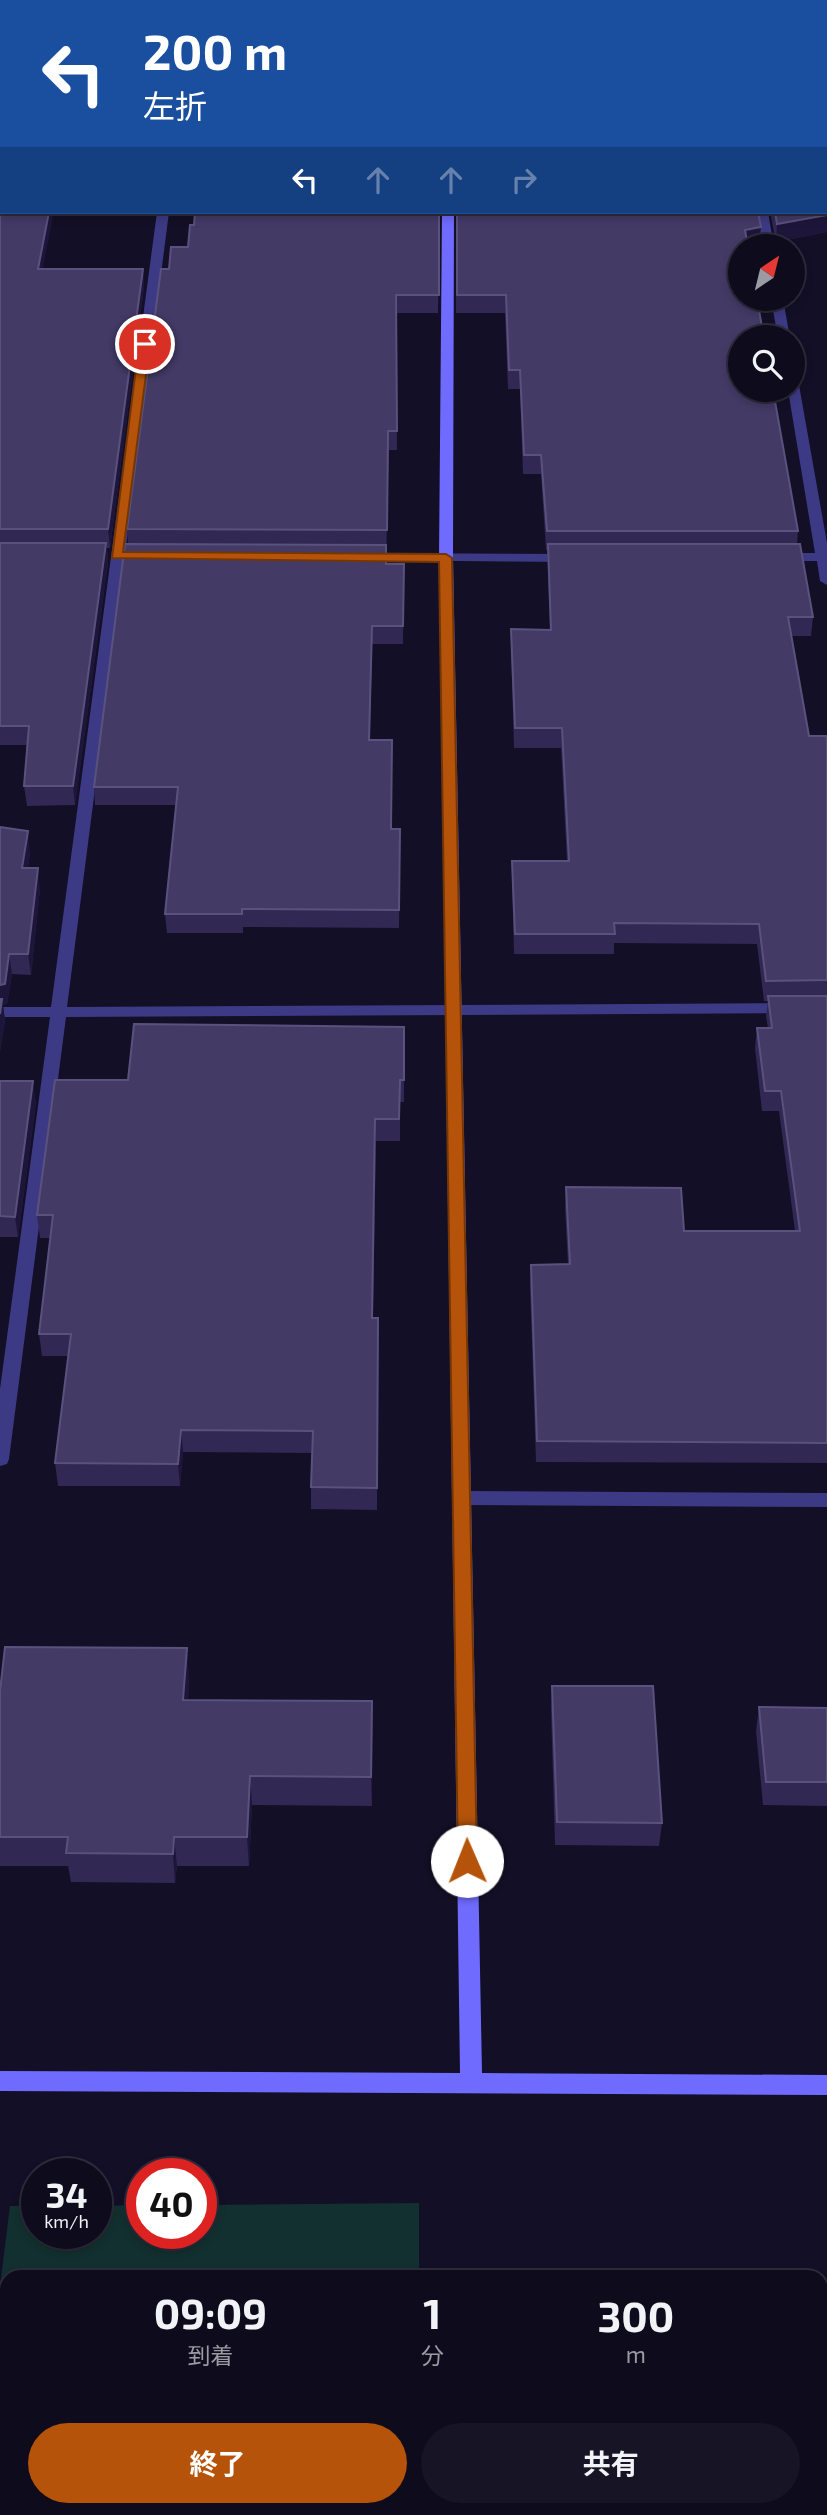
<!DOCTYPE html>
<html lang="ja">
<meta charset="utf-8">
<style>
body{margin:0;font-family:"Exo 2","Noto Sans JP",sans-serif;background:#171425;color:#f1f3f6;height:100vh;display:flex;flex-direction:column;font-size:26px;white-space:nowrap}
*{box-sizing:border-box;margin:0}
p{font-size:23px;color:#9b9ba3}
.icon{flex:none;width:38px;height:38px;fill:none;stroke:currentColor;stroke-width:2;stroke-linecap:round;stroke-linejoin:round}
.map{position:relative;flex:1;overflow:hidden}
.panel{position:absolute;left:0px;top:2270px;width:828px;height:247px;display:flex;flex-direction:column;background:#0e0b1c;border-radius:21px 21px 0 0;box-shadow:0 4px 10px #0003,0 0 0 2px #2e2b3b}
.panel>*{flex:none}
.banner{position:absolute;left:0px;top:0px;width:828px;height:214px;box-shadow:0 4px 10px #0003,0 0 0 2px #2e2b3b;background:#1a4fa0;color:#fff;overflow:hidden}
.needle{width:46px;rotate:35deg}
.buttons{position:absolute;left:728px;top:234px;display:grid;gap:14px}
.buttons a{display:grid;place-items:center;width:77px;height:77px;border-radius:50%;background:#0e0b1c;box-shadow:0 4px 10px #0003,0 0 0 2px #2e2b3b;font-size:35px}
.speed{position:absolute;left:21px;top:2158px;display:flex;gap:14px;font-size:35px;font-weight:700;text-align:center}
.speed>*{display:grid;place-content:center;width:91px;height:91px;border-radius:50%;background:#0e0b1c;box-shadow:0 4px 10px #0003,0 0 0 2px #2e2b3b;line-height:1}
.speed small{font-size:18px;font-weight:400}
.speed .limit{border:10px solid #d22;background:#fff;color:#111}
.pin{position:absolute;display:grid;place-items:center;width:60px;height:60px;color:#fff;margin:-30px;border:4px solid #fff;border-radius:50%;box-shadow:0 2px 7px #0007}
.me{position:absolute;width:77px;margin:-38px;rotate:359deg;stroke-linejoin:round;filter:drop-shadow(0 0 5px #0008)}
.turn{display:flex;align-items:center;gap:24px;height:147px;padding:0 28px;font-size:32px}
.turn .icon{width:91px;height:91px;stroke-width:2.5}
.turn b{display:block;font-size:49px;line-height:60px}
.lanes{display:flex;align-items:center;height:66px;padding:0 28px;background:#0003;justify-content:center;gap:35px;direction:ltr}
.lanes .off{opacity:.35}
.eta{display:flex;justify-content:space-evenly;align-items:center;height:119px;text-align:center}
.eta b{font-size:42px;font-weight:700;line-height:49px}
.button{display:flex;gap:14px;margin-top:auto;padding:14px 28px}
.button a{flex:1;height:80px;border-radius:42px;background:#b45309;color:#fff;font-size:28px;font-weight:700;line-height:80px;text-align:center}
.button a+a{background:#171425;color:#f1f3f6}
.map>svg:first-child{display:block}
.green{fill:#12302f}
.lines{fill:none;stroke-linecap:round;stroke-linejoin:round}
.street{fill:#3d3a85;fill-rule:evenodd}
.secondary{fill:#6f6bff;fill-rule:evenodd}
.wall{fill:#312854}
.shaded-wall{fill:#1d163a}
.building{fill:#433a66;stroke:#5a527e;stroke-width:2}
.route{fill:#b45309;stroke:#753606;stroke-width:2}
</style>
<div class="map">
<svg width="827" height="2515" viewBox="0 0 827 2515">
<rect width="100%" height="100%" fill="#130f26"/>
<polygon class="green" points="419,2203 419,2277 7,2277 7,2510 418,2510 418,2515 0,2515 0,2286 10,2206 37,2206 37,2233 96,2233 96,2206 142,2205 142,2233 201,2233 201,2205"/>
<g class="lines">
<g class="street">
<polygon points="157,212 169,212 67,1007 827,1003 827,1013 66,1017 9,1459 7,1464 0,1466 0,1389 50,1017 0,1017 0,1007 51,1007"/>
<polygon points="756,212 768,212 774,247 762,247"/>
<polygon points="771,299 783,299 790,338 778,338"/>
<polygon points="793,381 799,385 827,543 827,585 820,581 817,561 782,561 775,557 782,553 815,553 788,390 793,390"/>
<polygon points="365,553 572,554 579,558 572,562 360,560 358,557"/>
<polygon points="461,1491 827,1493 827,1507 461,1505 454,1503 452,1498 454,1493"/>
</g>
<polygon class="secondary" points="442,212 454,212 453,558 482,2073 827,2075 827,2095 0,2091 0,2071 460,2073 439,558"/>
</g>
<g class="wall">
<polygon points="0,0 827,0 827,232 776,242 770,212 826,212 826,2 2,2 43,269 143,269 144,287 110,548 107,548 108,562 75,805 27,806 24,786 28,745 0,745"/>
<polygon points="440,212 438,313 396,313 397,450 389,450 386,564 404,564 403,644 372,644 370,740 391,829 400,829 399,928 243,927 243,933 167,933 165,914 176,805 95,805 94,787 128,544 127,529 169,269 188,247 194,225"/>
<polygon points="456,212 759,245 740,247 798,531 797,544 813,617 811,636 791,636 809,736 827,736 827,1463 536,1462 530,1285 531,1265 568,1264 565,1208 566,1187 684,1231 795,1231 779,1111 762,1111 755,1048 757,1028 768,1028 766,1016 768,1001 764,1001 757,944 614,943 614,954 514,954 512,881 512,861 567,861 561,748 514,748 511,649 511,629 550,630 547,550 546,550 541,474 523,474 520,389 508,389 505,313 456,313"/>
<polygon points="0,827 30,852 28,868 40,889 31,975 12,974 7,1004 3,1005 5,1020 0,1052"/>
<polygon points="404,1027 404,1102 400,1102 400,1141 376,1141 373,1318 378,1318 377,1510 311,1509 311,1487 312,1453 183,1452 180,1486 58,1486 55,1463 68,1356 42,1356 39,1334 51,1238 40,1238 37,1215 128,1080"/>
<polygon points="0,1081 36,1102 18,1237 0,1237"/>
<polygon points="189,1678 188,1700 372,1701 372,1806 252,1805 249,1866 177,1866 175,1883 71,1882 68,1866 0,1866 0,1691"/>
<polygon points="552,1686 662,1823 659,1846 555,1845 551,1710"/>
<polygon points="759,1707 827,1708 827,1806 763,1805 756,1731"/>
</g>
<g class="shaded-wall">
<polygon points="49,212 54,212 39,287 38,269"/>
<polygon points="827,215 827,232 776,242 777,224"/>
<polygon points="761,227 759,245 743,247 745,230"/>
<polygon points="143,269 144,287 110,548 108,529"/>
<polygon points="106,543 108,562 75,805 73,786"/>
<polygon points="28,831 30,852 25,889 22,868"/>
<polygon points="38,868 40,889 31,975 28,954"/>
<polygon points="9,954 12,974 7,1004 3,1005 5,1020 0,1052 0,985"/>
<polygon points="33,1081 36,1102 18,1237 15,1217"/>
<polygon points="375,1119 376,1141 372,1341 372,1318"/>
<polygon points="181,1430 183,1452 180,1486 178,1464"/>
<polygon points="187,1648 189,1678 186,1730 183,1700"/>
<polygon points="372,1701 373,1730 372,1806 371,1777"/>
<polygon points="250,1776 252,1805 249,1866 247,1837"/>
<polygon points="174,1837 177,1866 175,1883 173,1854"/>
</g>
<g class="building">
<polygon points="0,0 827,0 827,135 826,135 826,2 2,2 2,134 0,134"/>
<polygon points="0,143 2,143 2,212 49,212 38,269 143,269 108,529 0,529"/>
<polygon points="826,143 827,144 827,215 777,224 775,212 826,212"/>
<polygon points="195,212 439,212 439,295 396,295 397,431 388,431 387,530 127,529 161,269 169,269 171,247 188,247 190,225 194,225"/>
<polygon points="457,212 758,212 761,227 745,230 748,247 740,247 740,299 757,299 764,338 740,338 740,390 773,390 798,531 547,531 541,455 524,455 520,370 509,370 506,295 457,295"/>
<polygon points="0,543 106,543 73,786 24,786 29,726 0,726"/>
<polygon points="125,544 386,545 386,564 404,564 403,626 372,626 369,740 392,740 391,829 400,829 399,910 242,909 242,914 165,914 178,787 94,787"/>
<polygon points="548,544 800,544 813,617 788,617 809,736 827,736 827,980 766,981 759,924 614,923 615,934 515,934 512,861 569,861 562,728 515,728 511,629 551,630"/>
<polygon points="0,827 28,831 22,868 38,868 28,954 9,954 5,984 0,985"/>
<polygon points="768,996 827,996 827,1443 537,1441 531,1265 570,1264 566,1187 681,1188 684,1231 800,1231 781,1091 765,1091 757,1028 772,1028"/>
<polygon points="0,999 2,999 0,1014"/>
<polygon points="134,1024 404,1027 404,1080 400,1080 399,1119 375,1119 372,1318 378,1318 377,1488 311,1487 313,1431 181,1430 178,1464 55,1463 71,1334 39,1334 53,1215 37,1215 55,1080 128,1080"/>
<polygon points="0,1081 33,1081 15,1217 0,1216"/>
<polygon points="5,1647 187,1648 183,1700 372,1701 371,1777 250,1776 247,1837 174,1837 173,1854 66,1853 68,1837 0,1837 0,1691"/>
<polygon points="552,1686 653,1686 662,1823 557,1822"/>
<polygon points="759,1707 827,1708 827,1782 766,1782"/>
<polygon points="821,2442 827,2442 827,2515 550,2515 550,2510 821,2510"/>
</g>
<polygon class="route" points="145,341 150,344 123,552 446,554 452,558 477,1861 474,1866 467,1869 460,1866 458,1861 439,562 112,558 139,344"/>
</svg>
<div class="buttons">
<a><svg class="needle" viewBox="-14 -14 28 28"><path d="M0-13l5 13h-10z" fill="#e53935"/><path d="M0 13l5-13h-10z" fill="#9b9ba3"/></svg></a>
<a><svg class="icon" aria-label="search" viewBox="0 0 24 24"><circle cx="10" cy="10" r="6"/><path d="M15 15l6 6"/></svg></a>
</div>
<div class="speed"><div>34<small>km/h</small></div><div class="limit">40</div></div>
<div class="pin" style="left:145px;top:344px;background:#d93025"><svg class="icon" aria-label="arrive" viewBox="0 0 24 24"><path d="M6 21V4h12l-3 4 3 4H6"/></svg></div>
<svg class="me" style="left:467px;top:1861px" viewBox="-20 -20 40 40"><circle r="19" fill="#fff"/><path d="M0-13L10 11 0 6-10 11z" fill="#b45309"/></svg>
<div class="banner">
<div class="turn"><svg class="icon" aria-label="left" viewBox="0 0 24 24"><path d="M17 20v-9H6M10 6l-5 5 5 5"/></svg><div><b>200 m</b>左折</div></div>
<div class="lanes"><svg class="icon" aria-label="left" viewBox="0 0 24 24"><path d="M17 20v-9H6M10 6l-5 5 5 5"/></svg><svg class="icon off" aria-label="ahead" viewBox="0 0 24 24"><path d="M12 20V5M6 11l6-6 6 6"/></svg><svg class="icon off" aria-label="ahead" viewBox="0 0 24 24"><path d="M12 20V5M6 11l6-6 6 6"/></svg><svg class="icon off" aria-label="right" viewBox="0 0 24 24"><path d="M7 20v-9h11M14 6l5 5-5 5"/></svg></div>
</div>
<section class="panel">
<div class="eta">
<div><b>09:09</b><p>到着</p></div>
<div><b>1</b><p>分</p></div>
<div><b>300</b><p>m</p></div>
</div>
<div class="button"><a>終了</a><a>共有</a></div>
</section>
</div>
